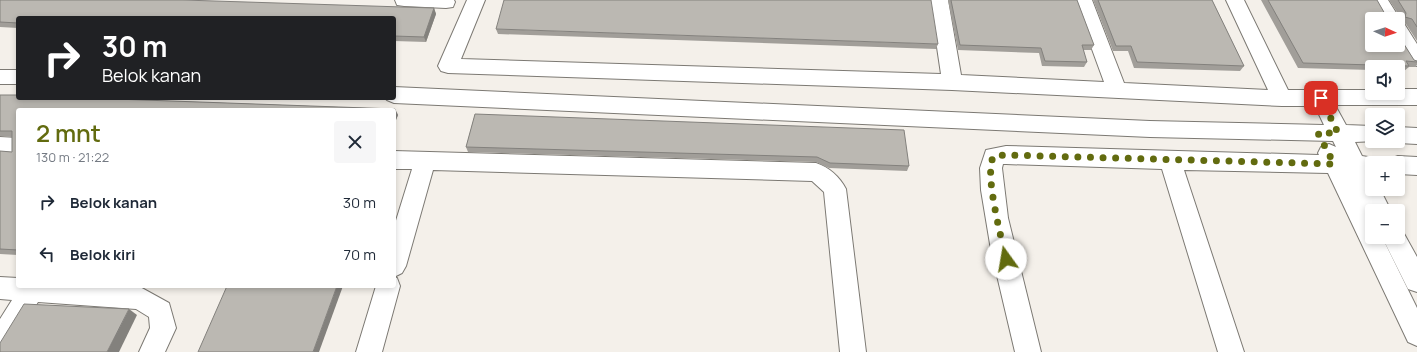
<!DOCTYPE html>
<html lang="id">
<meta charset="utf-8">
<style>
body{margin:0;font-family:Manrope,sans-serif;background:#f6f6f7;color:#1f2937;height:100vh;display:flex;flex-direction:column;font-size:15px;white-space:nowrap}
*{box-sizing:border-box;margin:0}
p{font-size:13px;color:#747a83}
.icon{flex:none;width:22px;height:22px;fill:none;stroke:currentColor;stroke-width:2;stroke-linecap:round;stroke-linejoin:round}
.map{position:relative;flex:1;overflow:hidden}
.details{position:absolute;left:16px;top:108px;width:380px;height:180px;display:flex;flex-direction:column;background:#fff;border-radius:4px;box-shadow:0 2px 6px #0003}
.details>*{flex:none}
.top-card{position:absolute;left:16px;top:16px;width:380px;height:84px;border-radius:4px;box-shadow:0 2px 6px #0003;background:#202124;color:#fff;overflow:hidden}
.needle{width:26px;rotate:93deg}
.fabs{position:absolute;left:1365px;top:12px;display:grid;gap:8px}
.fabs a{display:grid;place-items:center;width:40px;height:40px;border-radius:4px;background:#fff;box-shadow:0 2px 6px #0003;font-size:20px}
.pin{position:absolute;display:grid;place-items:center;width:34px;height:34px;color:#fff;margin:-17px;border-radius:8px;box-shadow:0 2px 6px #0006}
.me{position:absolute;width:44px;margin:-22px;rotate:347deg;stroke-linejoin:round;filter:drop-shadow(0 0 3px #0008)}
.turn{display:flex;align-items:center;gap:14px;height:84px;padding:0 20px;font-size:18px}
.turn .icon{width:52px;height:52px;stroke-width:2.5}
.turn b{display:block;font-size:28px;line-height:34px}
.round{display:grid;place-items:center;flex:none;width:42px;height:42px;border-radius:4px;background:#f6f6f7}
.summary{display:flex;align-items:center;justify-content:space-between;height:68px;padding:0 20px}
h1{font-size:24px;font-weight:600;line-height:30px;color:#626b0f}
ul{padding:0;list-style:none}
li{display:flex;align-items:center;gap:12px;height:52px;padding:0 20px}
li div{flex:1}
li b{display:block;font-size:15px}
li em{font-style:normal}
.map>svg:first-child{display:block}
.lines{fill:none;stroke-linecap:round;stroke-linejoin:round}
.minor-casing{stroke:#7c7973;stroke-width:2}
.minor{fill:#fff;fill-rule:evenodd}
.wall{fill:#a19e99}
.shaded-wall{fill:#83817d}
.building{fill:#bbb8b2;stroke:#83817d;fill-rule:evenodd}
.route{stroke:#626b0f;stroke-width:7;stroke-dasharray:0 12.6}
</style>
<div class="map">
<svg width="1417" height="352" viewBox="0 0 1417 352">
<rect width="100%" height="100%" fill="#f4f0ea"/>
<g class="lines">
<g class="minor-casing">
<g id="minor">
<polygon points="395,0 454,0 455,2 453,7 446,8 404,6 397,5"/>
<polygon points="467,0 485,0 461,59 941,74 930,0 948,0 961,75 1104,82 1074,0 1092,0 1124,83 1268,90 1226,0 1244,0 1288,90 1372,90 1372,93 1398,93 1398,89 1417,89 1417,105 1335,105 1346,125 1372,126 1372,141 1376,141 1355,142 1362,156 1380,159 1382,163 1372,163 1372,189 1380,189 1391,211 1372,211 1372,237 1382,237 1417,308 1417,346 1408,342 1328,173 1184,170 1244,352 1218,352 1162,169 1006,164 1003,164 1002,168 1008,218 1041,352 1015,352 991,250 981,190 980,168 986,150 1006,146 1319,155 1318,153 1321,147 1329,144 1336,147 1333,141 1150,137 394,103 387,100 385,98 394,98 394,87 1150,121 1324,125 1315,106 1282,106 952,90 448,73 441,71 438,66"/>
<polygon points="1370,0 1388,0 1400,19 1398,23 1398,19 1381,19"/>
<polygon points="1398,23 1405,25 1417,44 1417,66 1410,64 1398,45"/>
<rect x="0" y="70" width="18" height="14"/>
<polygon points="1398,127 1417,128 1417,144 1398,143 1391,141 1398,141"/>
<polygon points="0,137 18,138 18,156 0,155"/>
<path d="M394 151 816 163C830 168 839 176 846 189L866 352H840L824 192 812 181 433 170 406 266 402 273 394 277V227L412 169H394Z"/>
<polygon points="1398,156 1417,157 1417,175 1398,174 1398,163 1388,163 1390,159"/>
<polygon points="1398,228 1402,230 1417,257 1417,292 1408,289 1382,237 1398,237"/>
<polygon points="0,277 18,278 18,286 140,287 169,303 176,328 165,352 139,352 150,328 149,317 136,309 38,302 9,349 0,352 0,319 12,300 0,299"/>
<polygon points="394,277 397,278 400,286 382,352 356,352 376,286 394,286"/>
</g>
</g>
<use href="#minor" class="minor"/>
</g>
<g class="wall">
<polygon points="0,0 434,8 436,14 426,42 394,41 394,18 18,18 18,28 0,27"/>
<polygon points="948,0 1077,0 1094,45 1091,50 1083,50 1087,62 1084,67 1042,66 1039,53 958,50"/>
<polygon points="1093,0 1212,0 1244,66 1240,71 1134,68 1128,51 1113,51"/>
<polygon points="1261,0 1377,0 1385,14 1399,15 1389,0 1417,0 1417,41 1406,24 1402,23 1402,41 1414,60 1417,61 1417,65 1415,67 1409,67 1404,71 1398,71 1398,67 1372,67 1372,70 1298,68"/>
<polygon points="496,29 938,44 936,49 498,34"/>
<polygon points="0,95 395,109 398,115 394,125 394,110 18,110 18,255 0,254 0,151 12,152 12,137 0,136"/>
<polygon points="475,114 909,166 907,171 829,168 816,162 468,152 466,147"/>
</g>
<g class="shaded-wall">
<polygon points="434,8 436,14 426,42 424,37"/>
<polygon points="395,109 398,115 394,125 394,111"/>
<polygon points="337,286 343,286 319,352 313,352"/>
<polygon points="129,309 137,315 119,352 107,352"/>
</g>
<g class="building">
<polygon points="0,0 183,0 434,8 424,37 394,36 394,18 18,18 18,23 0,22"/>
<polygon points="504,0 931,0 938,44 496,29"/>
<polygon points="951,0 1077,0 1094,45 1082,45 1087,62 1045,61 1041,48 960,45"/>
<polygon points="1098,0 1212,0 1244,66 1137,62 1131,46 1116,46"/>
<path d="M1268 0H1377L1385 14 1402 15V41L1414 60 1417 61V62L1406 61 1409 66 1303 63ZM1372 19H1398V45H1372Z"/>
<polygon points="1398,0 1417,0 1417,27 1412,19 1405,17 1406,13"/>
<polygon points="0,95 18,95 18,98 87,98 395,109 394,111 394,110 18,110 18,250 0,249 0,151 12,152 12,131 0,131"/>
<polygon points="475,114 904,130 909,166 830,163 817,157 466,147"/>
<polygon points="227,286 337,286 313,352 198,352"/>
<polygon points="24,304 129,309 107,352 0,352 0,343"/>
</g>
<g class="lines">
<path class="route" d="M1006 259C1002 240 983 170 994 156L1006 155 1334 164 1318 133H1338L1321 98"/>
</g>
</svg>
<div class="fabs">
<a><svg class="needle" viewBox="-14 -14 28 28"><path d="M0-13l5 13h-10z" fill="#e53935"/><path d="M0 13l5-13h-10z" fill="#747a83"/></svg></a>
<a><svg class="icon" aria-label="sound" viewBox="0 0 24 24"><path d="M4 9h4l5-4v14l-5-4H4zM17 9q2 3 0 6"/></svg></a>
<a><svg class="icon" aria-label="layers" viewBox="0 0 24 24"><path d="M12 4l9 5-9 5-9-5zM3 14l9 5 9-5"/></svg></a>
<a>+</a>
<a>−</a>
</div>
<div class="pin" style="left:1321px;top:98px;background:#d93025"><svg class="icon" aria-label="arrive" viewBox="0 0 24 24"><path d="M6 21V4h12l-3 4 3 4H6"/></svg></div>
<svg class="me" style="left:1006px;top:259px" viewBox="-20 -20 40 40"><circle r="19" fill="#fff"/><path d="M0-13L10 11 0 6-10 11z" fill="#626b0f"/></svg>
<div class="top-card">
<div class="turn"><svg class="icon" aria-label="right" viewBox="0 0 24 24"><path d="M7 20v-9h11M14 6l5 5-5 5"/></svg><div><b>30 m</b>Belok kanan</div></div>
</div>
<section class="details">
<div class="summary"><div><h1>2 mnt</h1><p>130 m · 21:22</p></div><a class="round"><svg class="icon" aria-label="close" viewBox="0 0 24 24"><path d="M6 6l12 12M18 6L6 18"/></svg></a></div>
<ul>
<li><svg class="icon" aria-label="right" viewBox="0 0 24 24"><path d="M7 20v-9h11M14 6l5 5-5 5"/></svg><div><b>Belok kanan</b></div><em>30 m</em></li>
<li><svg class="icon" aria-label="left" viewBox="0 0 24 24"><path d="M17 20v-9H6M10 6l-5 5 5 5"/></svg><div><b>Belok kiri</b></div><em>70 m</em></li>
</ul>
</section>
</div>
